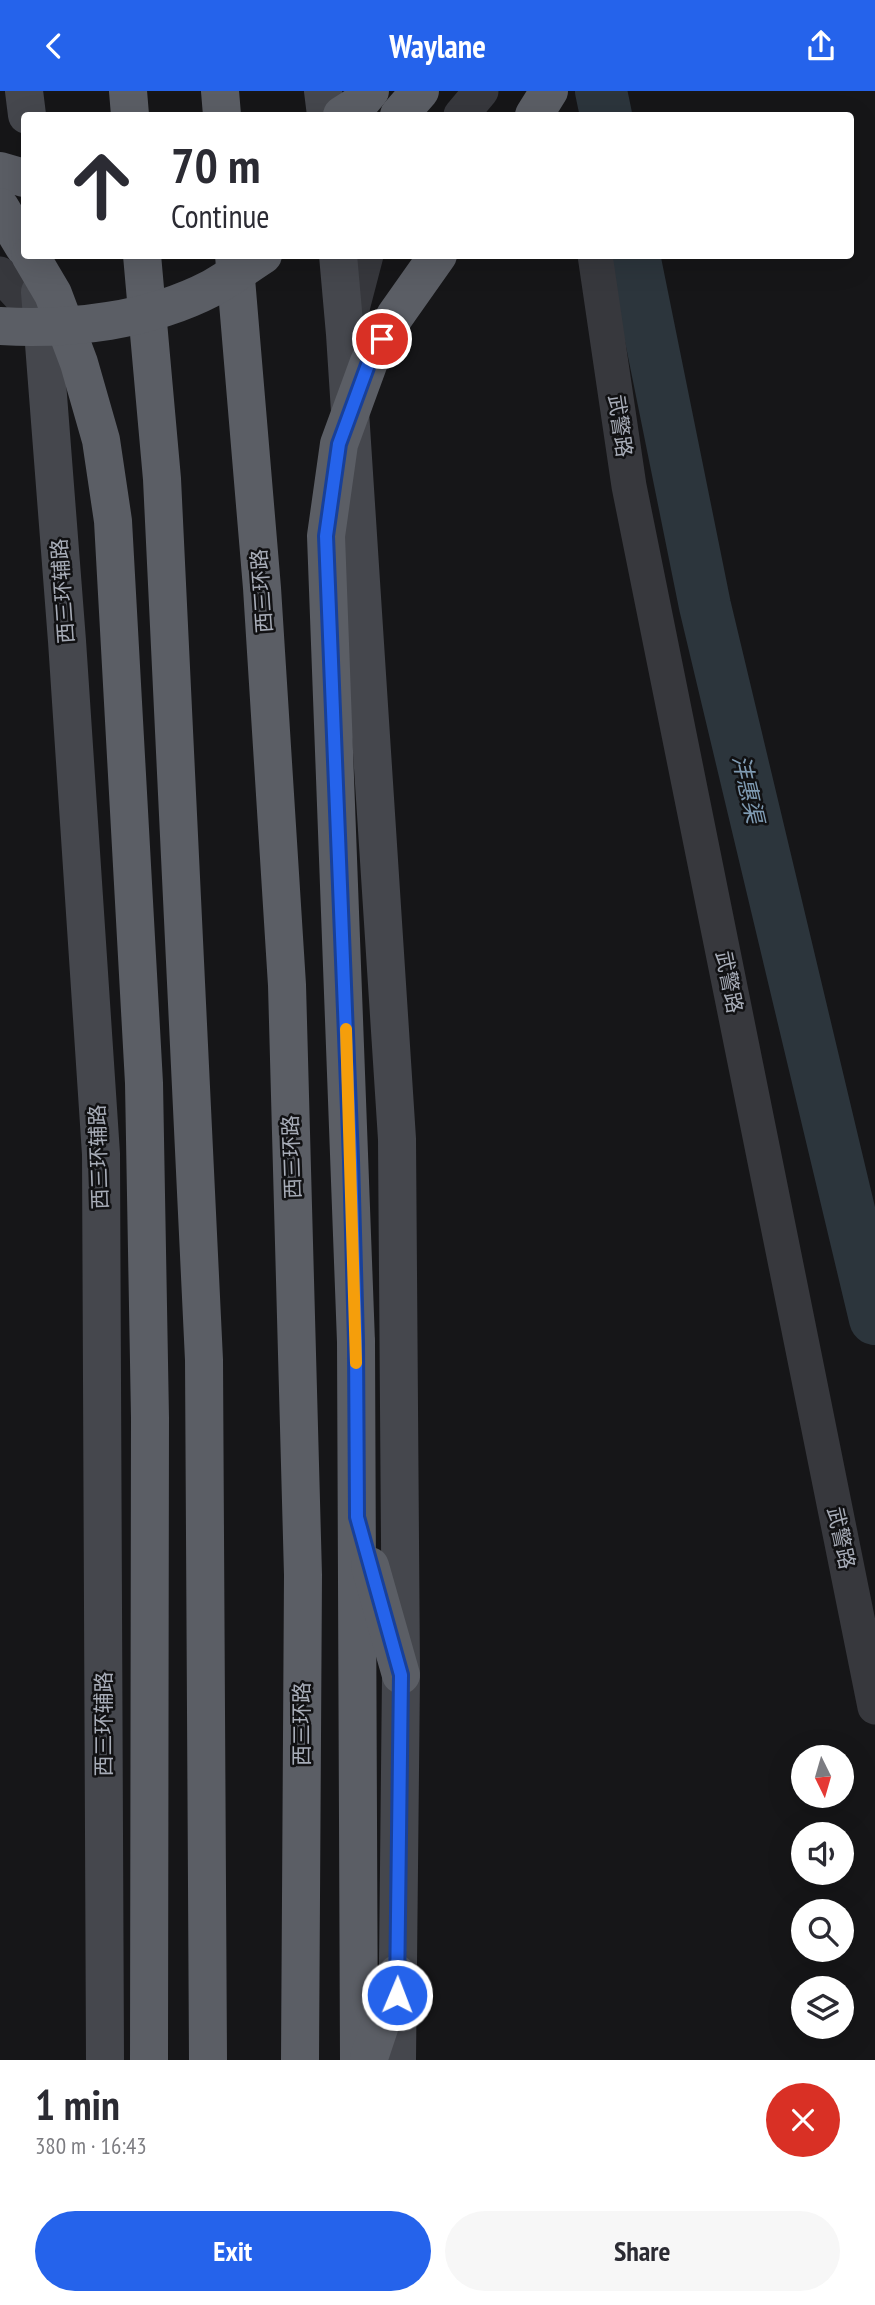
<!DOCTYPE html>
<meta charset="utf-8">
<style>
body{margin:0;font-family:"PT Sans Narrow","Noto Sans SC",sans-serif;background:#f7f7f7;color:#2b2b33;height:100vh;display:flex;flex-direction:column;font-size:26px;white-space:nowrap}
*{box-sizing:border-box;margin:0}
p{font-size:23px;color:#7c7c81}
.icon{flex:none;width:38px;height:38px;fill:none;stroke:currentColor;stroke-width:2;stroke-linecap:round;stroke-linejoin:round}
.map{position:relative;height:1969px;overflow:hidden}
.sheet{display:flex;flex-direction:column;background:#fff;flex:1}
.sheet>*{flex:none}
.guide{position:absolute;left:21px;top:21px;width:833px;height:147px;border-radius:7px;box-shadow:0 7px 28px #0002;background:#fff;color:#2b2b33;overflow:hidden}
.needle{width:46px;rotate:175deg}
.fabs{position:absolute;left:791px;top:1654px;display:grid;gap:14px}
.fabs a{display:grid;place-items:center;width:63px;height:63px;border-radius:50%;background:#fff;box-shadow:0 7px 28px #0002;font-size:35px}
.pin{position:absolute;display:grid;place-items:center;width:60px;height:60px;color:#fff;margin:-30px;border:4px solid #fff;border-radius:50%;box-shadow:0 2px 7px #0007}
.me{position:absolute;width:77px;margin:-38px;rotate:1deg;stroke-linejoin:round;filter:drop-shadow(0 0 5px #0008)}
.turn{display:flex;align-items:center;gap:24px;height:147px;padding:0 35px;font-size:32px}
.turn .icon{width:91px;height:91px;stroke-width:2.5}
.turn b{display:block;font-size:49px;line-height:60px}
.round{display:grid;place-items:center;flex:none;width:74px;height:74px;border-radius:37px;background:#f7f7f7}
.overview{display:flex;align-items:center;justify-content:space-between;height:119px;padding:0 35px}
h1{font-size:42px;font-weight:700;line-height:52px}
.action{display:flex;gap:14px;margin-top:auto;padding:14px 35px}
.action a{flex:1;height:80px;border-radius:42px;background:#2563eb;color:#fff;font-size:28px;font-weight:700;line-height:80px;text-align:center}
.action a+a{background:#f7f7f7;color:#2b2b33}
header{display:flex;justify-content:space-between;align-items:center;height:91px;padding:0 35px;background:#2563eb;color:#fff;font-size:32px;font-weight:700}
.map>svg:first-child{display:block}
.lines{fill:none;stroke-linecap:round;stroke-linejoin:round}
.river{stroke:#2c353c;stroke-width:52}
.tertiary{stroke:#37383d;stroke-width:35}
.secondary{stroke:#45474d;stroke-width:38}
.trunk{stroke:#5b5e65;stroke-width:38}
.trunk-bridge{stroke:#5b5e65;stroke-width:38}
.route-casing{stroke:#184099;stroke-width:18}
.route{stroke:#2563eb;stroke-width:12}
.slow{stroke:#f59e0b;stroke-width:12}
.labels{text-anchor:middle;stroke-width:5;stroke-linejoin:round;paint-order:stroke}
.street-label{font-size:21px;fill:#a8adb8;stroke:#111113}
.water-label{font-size:23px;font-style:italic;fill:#7f9bb3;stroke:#111113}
</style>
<header><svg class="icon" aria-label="back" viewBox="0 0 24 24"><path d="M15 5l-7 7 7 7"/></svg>Waylane<svg class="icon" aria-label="share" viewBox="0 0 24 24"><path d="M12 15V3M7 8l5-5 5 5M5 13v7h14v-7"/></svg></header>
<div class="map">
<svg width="875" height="1969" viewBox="0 0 875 1969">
<rect width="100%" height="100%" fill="#161618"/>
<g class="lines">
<g class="river">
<polyline points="601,0 606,24"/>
<polyline points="634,164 705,515 875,1228"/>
</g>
<g class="tertiary">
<polyline points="461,24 481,0"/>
<polyline points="595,164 629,395 875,1616"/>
<polyline points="0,183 42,229"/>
<polyline points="348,233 366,164"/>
</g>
<g class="secondary">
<polyline points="24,0 27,24"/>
<polyline points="323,0 326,24"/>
<polyline points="338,164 345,243 397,1048 401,1584 397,1969"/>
<polyline points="40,201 67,550 101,1063 105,1969"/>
</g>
<g class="trunk">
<polyline points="128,0 130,24"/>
<polyline points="220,0 222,24"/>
<polyline points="342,24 358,14 370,0"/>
<polyline points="399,24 420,0"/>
<polyline points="0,80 24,87"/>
<polyline points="0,116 24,156"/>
<polyline points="142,164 162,388 204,1269 208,1969"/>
<polyline points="234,164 262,497 287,894 303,1484 300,1969"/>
<polyline points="356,1251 359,1969"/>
<polyline points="370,1475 401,1584"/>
<polyline points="369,1967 397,1883"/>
</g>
<g class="trunk-bridge">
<polyline points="534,24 549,0"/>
<polyline points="30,164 53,203 79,272 101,349 113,430 144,992 150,1327 149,1969"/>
<path d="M0 235C71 239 149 230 212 197 230 187 246 175 263 164"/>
<polyline points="356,1251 326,445 339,353 369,271 395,225 438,164"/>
</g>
</g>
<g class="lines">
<g class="route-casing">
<polyline id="route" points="382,248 369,271 339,353 326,445 351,1069 356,1251 357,1426 401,1584 397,1904"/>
</g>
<use href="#route" class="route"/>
<polyline class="slow" points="346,938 356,1272"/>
</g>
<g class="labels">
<g class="street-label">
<text transform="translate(620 335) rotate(82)" y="7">武警路</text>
<text transform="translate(63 500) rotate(-94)" y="7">西三环辅路</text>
<text transform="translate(262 500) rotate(-94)" y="7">西三环路</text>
<text transform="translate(729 891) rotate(79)" y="7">武警路</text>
<text transform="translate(99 1066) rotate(-92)" y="7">西三环辅路</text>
<text transform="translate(292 1066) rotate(-92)" y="7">西三环路</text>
<text transform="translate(841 1447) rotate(78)" y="7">武警路</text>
<text transform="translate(104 1633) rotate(-90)" y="7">西三环辅路</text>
<text transform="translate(302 1633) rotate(-90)" y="7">西三环路</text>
</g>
<g class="water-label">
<text transform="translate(748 698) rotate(77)" y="8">沣惠渠</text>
</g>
</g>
</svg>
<div class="fabs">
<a><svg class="needle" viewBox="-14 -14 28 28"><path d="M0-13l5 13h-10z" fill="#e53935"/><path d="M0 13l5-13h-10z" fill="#7c7c81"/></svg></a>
<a><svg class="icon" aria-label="sound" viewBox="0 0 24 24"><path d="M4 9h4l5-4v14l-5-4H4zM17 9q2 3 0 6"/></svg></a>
<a><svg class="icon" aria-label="search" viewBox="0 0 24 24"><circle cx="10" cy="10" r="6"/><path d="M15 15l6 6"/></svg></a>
<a><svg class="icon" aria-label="layers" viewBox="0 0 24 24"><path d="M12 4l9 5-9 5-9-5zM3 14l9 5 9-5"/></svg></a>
</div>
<div class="pin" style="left:382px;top:248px;background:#d93025"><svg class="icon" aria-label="arrive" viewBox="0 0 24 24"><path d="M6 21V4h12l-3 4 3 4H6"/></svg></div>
<svg class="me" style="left:397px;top:1904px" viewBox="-20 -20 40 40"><circle r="17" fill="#2563eb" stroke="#fff" stroke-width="3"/><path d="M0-11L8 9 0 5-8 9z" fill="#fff"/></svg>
<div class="guide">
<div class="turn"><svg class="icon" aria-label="ahead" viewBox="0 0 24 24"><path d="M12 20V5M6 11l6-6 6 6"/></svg><div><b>70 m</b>Continue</div></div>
</div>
</div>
<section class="sheet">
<div class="overview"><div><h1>1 min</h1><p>380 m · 16:43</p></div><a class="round" style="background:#d93025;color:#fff"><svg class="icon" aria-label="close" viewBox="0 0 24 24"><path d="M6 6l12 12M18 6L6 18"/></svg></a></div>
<div class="action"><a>Exit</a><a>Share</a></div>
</section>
